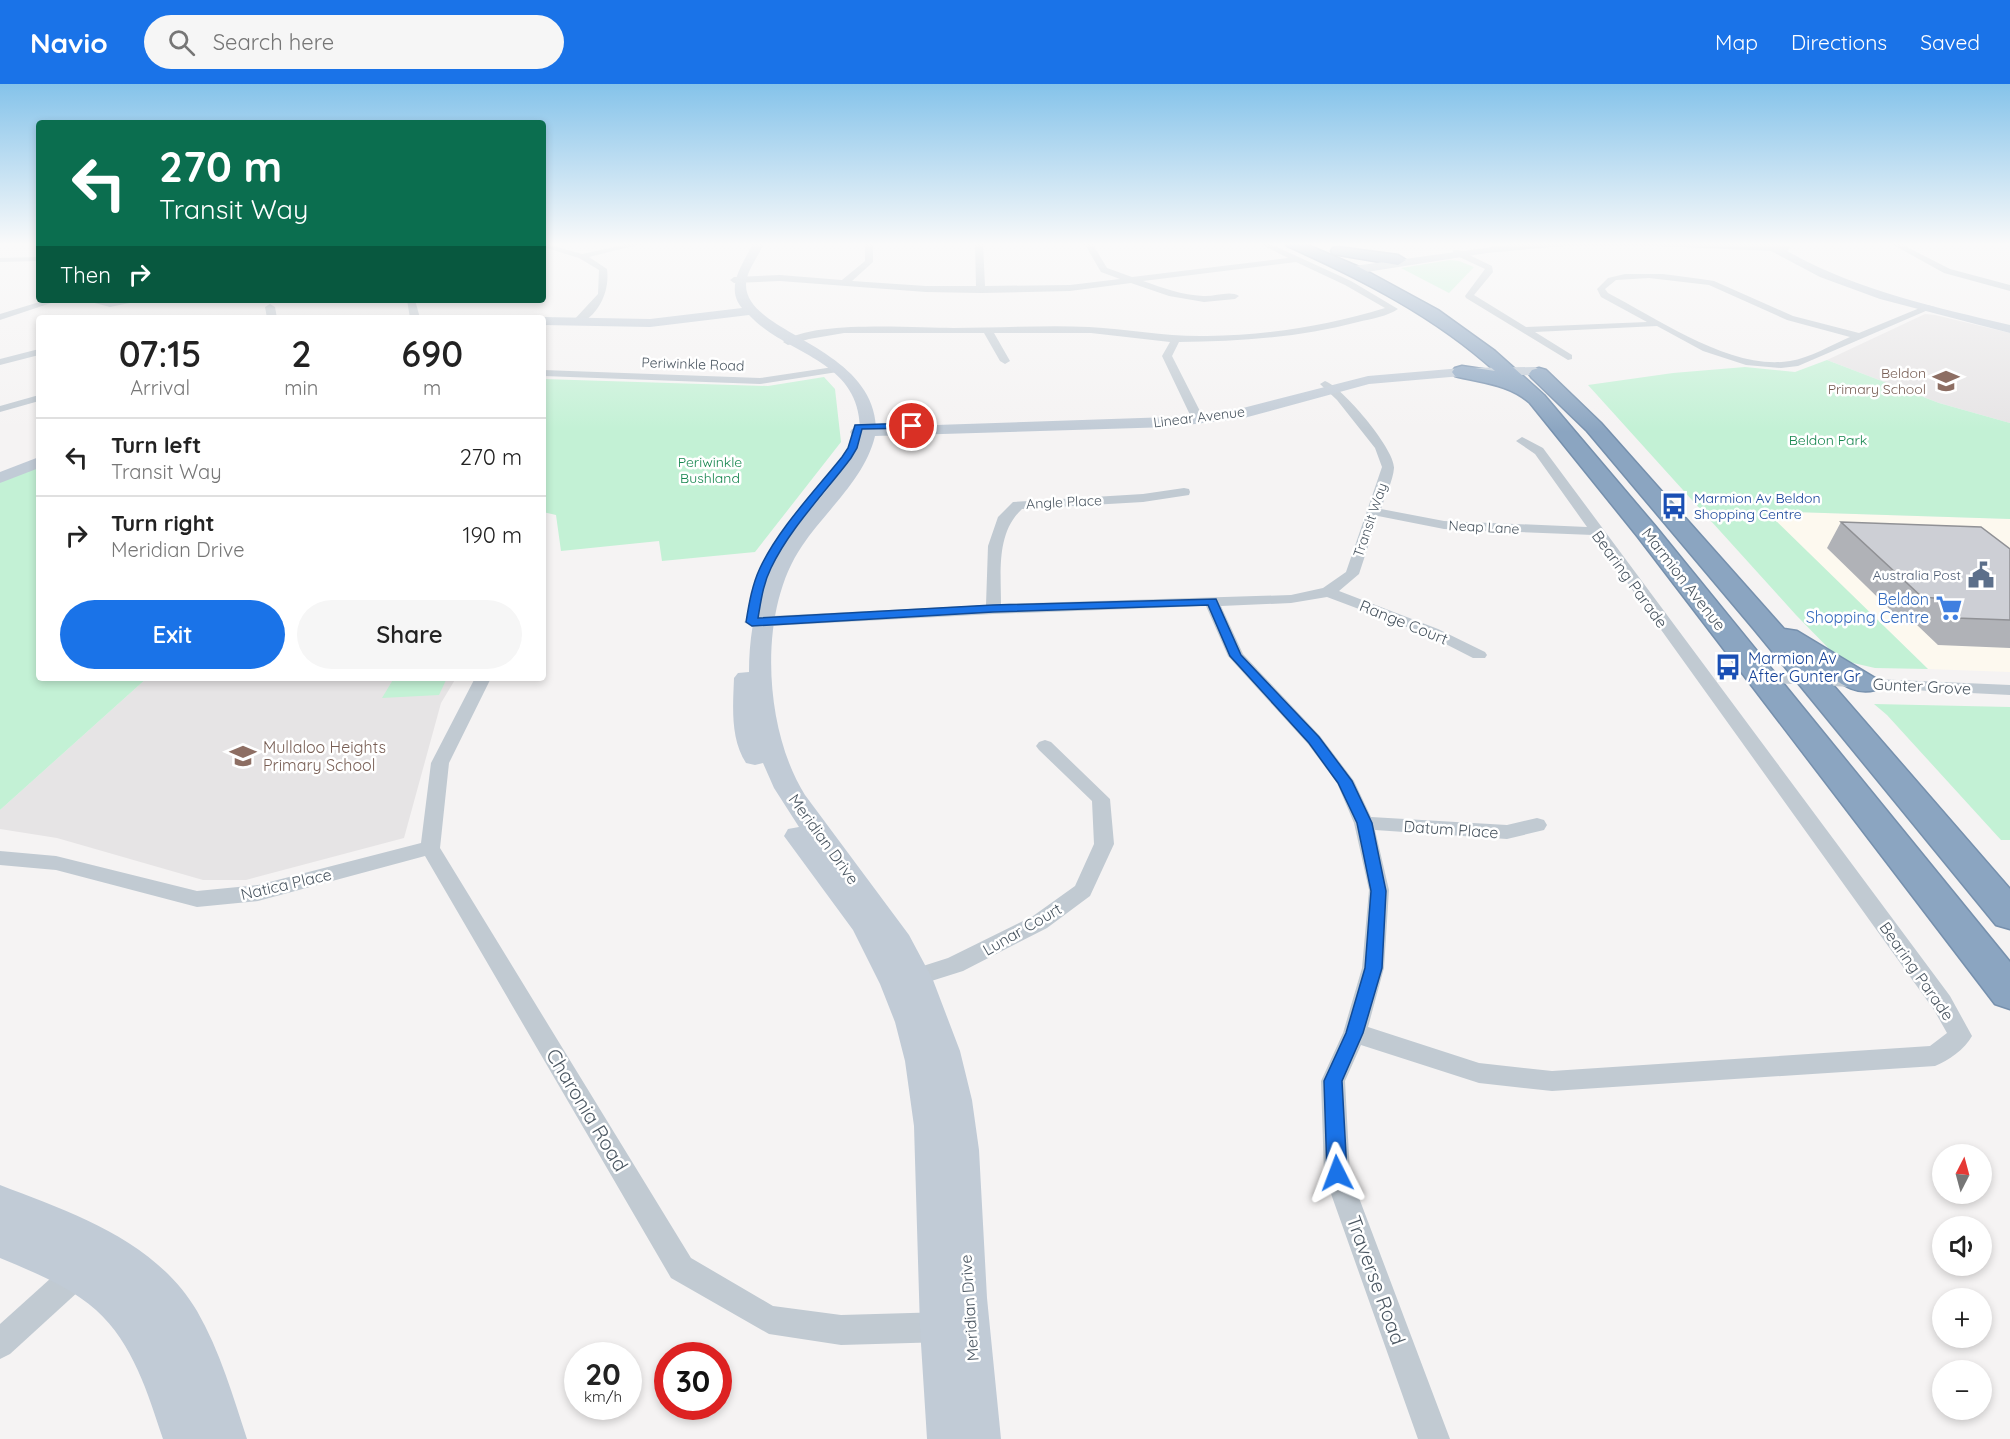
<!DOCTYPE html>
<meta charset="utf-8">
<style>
body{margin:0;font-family:Quicksand,sans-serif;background:#f6f6f6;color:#222;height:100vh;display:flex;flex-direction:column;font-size:22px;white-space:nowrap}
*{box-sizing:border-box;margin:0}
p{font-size:20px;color:#767676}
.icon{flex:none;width:33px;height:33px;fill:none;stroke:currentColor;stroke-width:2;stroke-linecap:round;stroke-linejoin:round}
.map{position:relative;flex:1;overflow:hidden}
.sheet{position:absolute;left:36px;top:231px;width:510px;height:366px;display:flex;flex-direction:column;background:#fff;border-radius:6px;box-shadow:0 3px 9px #0003}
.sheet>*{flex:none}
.top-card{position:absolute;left:36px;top:36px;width:510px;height:183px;border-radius:6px;box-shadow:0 3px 9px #0003;background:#0b6e4f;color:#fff;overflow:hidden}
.needle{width:39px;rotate:6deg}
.tools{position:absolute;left:1932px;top:1060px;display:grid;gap:12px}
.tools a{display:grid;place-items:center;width:60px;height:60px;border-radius:50%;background:#fff;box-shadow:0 3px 9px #0003;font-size:30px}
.speed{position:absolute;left:564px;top:1258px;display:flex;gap:12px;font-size:30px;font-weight:700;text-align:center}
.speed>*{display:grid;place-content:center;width:78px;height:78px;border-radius:50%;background:#fff;box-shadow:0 3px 9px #0003;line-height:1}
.speed small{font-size:15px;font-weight:400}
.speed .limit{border:9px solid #d22;background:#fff;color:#111}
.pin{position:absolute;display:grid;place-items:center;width:51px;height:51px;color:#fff;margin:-26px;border:3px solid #fff;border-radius:50%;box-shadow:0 2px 6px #0007}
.me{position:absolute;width:66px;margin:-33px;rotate:357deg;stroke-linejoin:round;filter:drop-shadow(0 0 4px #0008)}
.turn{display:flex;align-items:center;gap:21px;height:126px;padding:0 24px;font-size:27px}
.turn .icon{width:78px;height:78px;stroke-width:2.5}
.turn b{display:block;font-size:42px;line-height:51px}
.then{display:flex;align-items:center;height:57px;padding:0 24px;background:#0003;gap:12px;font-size:22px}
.eta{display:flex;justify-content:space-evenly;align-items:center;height:102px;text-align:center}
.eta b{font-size:36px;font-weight:600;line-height:42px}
.primary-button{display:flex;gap:12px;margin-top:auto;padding:12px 24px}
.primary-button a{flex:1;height:69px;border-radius:36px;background:#1a73e8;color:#fff;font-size:24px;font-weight:600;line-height:69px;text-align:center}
.primary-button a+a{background:#f6f6f6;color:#222}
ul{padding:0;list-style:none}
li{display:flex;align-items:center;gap:18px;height:78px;padding:0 24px;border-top:2px solid #e0e0e0}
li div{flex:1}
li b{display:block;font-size:22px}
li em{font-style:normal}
header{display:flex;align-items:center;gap:36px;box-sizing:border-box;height:84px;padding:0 30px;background:#1a73e8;color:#fff}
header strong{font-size:28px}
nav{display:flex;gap:33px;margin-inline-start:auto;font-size:21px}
.search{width:420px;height:54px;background:#f6f6f6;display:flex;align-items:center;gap:15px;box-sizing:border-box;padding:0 21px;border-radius:33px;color:#767676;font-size:22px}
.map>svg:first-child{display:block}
.commercial{fill:#fdf9ef}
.education{fill:#e6e4e5}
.green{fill:#c3f1d5}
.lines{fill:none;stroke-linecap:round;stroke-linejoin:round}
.highway-casing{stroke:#7690ad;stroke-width:3}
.street{fill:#c1cad2;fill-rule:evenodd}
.secondary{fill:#c1cbd6;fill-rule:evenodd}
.highway{fill:#8ba5c1;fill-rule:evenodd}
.wall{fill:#b0b2b7}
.building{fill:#cdcfd5;stroke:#909195;stroke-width:1.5}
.route{fill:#1a73e8;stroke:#114b97;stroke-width:1.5}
.labels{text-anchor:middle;stroke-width:5;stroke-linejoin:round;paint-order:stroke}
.far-street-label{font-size:14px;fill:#4a5661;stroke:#fff}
.far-education-label{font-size:14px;fill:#785e54;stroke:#fff;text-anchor:end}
.far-park-label{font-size:14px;fill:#17864f;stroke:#fff}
.far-transit-label{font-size:14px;fill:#164399;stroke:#fff;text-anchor:start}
.far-service-label{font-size:14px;fill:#4e5e75;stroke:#fff;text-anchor:end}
.street-label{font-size:16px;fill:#4a5661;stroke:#fff}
.shop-label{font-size:16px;fill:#366cbe;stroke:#fff;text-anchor:end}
.transit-label{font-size:16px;fill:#164399;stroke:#fff;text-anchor:start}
.education-label{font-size:16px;fill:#785e54;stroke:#fff;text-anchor:start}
.near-street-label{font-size:20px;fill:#4a5661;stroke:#fff}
</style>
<header>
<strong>Navio</strong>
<div class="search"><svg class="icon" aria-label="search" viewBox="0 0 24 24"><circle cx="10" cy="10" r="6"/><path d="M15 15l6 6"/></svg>Search here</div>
<nav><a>Map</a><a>Directions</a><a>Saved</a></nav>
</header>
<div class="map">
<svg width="2010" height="1355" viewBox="0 0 2010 1355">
<rect width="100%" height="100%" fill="#f5f3f3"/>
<polygon class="commercial" points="1765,427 2010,435 2010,588 1928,585"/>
<g class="education">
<polygon points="1925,230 1935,231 2010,249 2010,339 1939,319 1827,276"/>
<polygon points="147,594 456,594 441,619 404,754 246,796 203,796 57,754 0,745 0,726"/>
</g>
<g class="green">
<polygon points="1450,176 1459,177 1474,183 1449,209 1401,184"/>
<polygon points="1827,276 1939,319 2010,339 2010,435 1766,427 1928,585 1875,584 1840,576 1796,531 1588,301 1673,289 1745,283 1795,288"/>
<polygon points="824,293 835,305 841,358 755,468 662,477 659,457 561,467 556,431 543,428 543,295 768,302"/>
<polygon points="39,381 39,594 147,594 0,726 0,397"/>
<polygon points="394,594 447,594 439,611 382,614"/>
<polygon points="1874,620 2010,623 2010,756 2001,756 1887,631"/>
</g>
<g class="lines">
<g class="highway-casing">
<g id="highway">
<path d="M1285 159H1303L1359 183 1438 226 1495 267 1544 311 1656 443 2010 878V925L1995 920 1638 453 1530 319C1509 300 1482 299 1455 292L1452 288 1455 284 1462 282 1495 287C1434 232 1361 195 1287 162Z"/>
<polygon points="1338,163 1398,171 1406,176 1398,181 1333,170 1331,167 1333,164"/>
<path d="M1539 284 1546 286 1601 339 1784 545 1797 547 1875 594 1879 600 1875 606C1853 612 1837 596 1819 585L2010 805V845L1996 841 1753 544 1587 347 1532 294 1529 290 1532 286Z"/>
</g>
</g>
<g class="street">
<path d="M543 159 582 170 633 159 641 160 589 173 607 185C610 207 599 232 577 241L572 238 598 210 599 186 579 174 543 163Z"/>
<path d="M865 159H873V178L852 197 926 202H976L975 159H983L985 202 1070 201 1120 195 1101 188 1084 159H1092L1107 184 1132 193 1288 174 1259 159H1268L1351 197 1398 225C1388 232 1371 235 1358 238 1300 253 1240 258 1179 258L1172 272 1204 335 1198 338 1192 335 1162 272 1170 258 1091 249H994L1010 277 1005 280 1000 277 984 249H844L809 255 788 261 783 258C811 236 915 244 953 244 998 244 1044 241 1089 243 1129 245 1167 253 1207 252 1268 251 1327 242 1385 224L1345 201 1296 178 1143 197C1163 204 1182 211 1203 212 1214 213 1230 206 1239 212L1235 215 1204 218 1169 212 1131 199 1070 207 981 209 926 208 780 197 734 199 730 196 734 193 780 191 842 196 865 177Z"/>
<polygon points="1890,159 1899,159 1950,185 2010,201 2010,207 1944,189"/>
<path d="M1453 166H1459L1492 182 1493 188 1474 211 1526 243 1647 238 1601 213 1597 205 1608 194 1625 190H1663L1701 195 1714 197 1793 232 1859 249 1927 221 1935 223 1798 282 1781 284 1746 281 1703 267 1657 242 1535 248 1572 271V275L1568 276 1466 214 1465 212 1485 185 1453 170ZM1649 194 1709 201 1787 236 1850 253C1831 261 1810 274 1790 277 1732 287 1658 235 1608 209L1605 205 1616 196Z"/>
<polygon points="39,173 39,177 0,178 0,174"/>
<polygon points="46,216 60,216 0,236 0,230"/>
<polygon points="83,216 144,216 110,223"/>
<polygon points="407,216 415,216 420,234 410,234"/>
<polygon points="270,220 275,223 277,234 267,234 265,223"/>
<polygon points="39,265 39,271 0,281 0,275"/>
<polygon points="840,282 845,285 844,287 760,300 543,292 543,286 760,294"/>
<path d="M1325 297C1342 303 1395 365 1394 384 1393 397 1385 412 1381 425L1444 437 1587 443 1535 370 1516 357 1522 353 1543 364 1950 912 1972 952C1965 965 1948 977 1935 982L1552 1007 1479 999 1361 961 1345 997 1350 1090 1450 1355H1418L1324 1090 1321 997 1343 949 1362 884 1369 806 1354 739 1337 699 1308 660 1228 572 1206 522 993 530 752 543 744 538 752 533 986 521 988 462 998 433 1013 418 1143 410 1184 404 1189 405 1190 408 1189 411 1143 418 1022 425C996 449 1001 488 1001 520L1291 511 1323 504 1346 488 1382 383 1375 364 1337 316 1320 300ZM1378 432 1444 445 1593 451 1934 926 1947 949 1930 962 1552 987 1479 979 1368 943 1384 884 1389 806 1375 746 1507 755 1544 746 1547 741 1544 736 1537 734 1507 741 1371 733 1354 697 1320 652 1243 570 1221 522 1291 519 1327 513 1428 551 1473 574H1485L1487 571 1485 568 1438 545 1339 507 1359 490Z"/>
<polygon points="39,311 39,317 0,328 0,322"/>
<polygon points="1762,590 2010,601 2010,611 1756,598 1754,595"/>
<polygon points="475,594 491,594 449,679 440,764 691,1174 773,1222 841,1231 945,1228 955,1233 960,1243 955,1253 945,1258 841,1261 769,1250 671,1194 425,772 258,817 197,823 56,786 0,781 0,767 56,772 197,807 258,801 421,759 431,679"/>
<polygon points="1045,656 1051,658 1110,715 1114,760 1090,812 1047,844 963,887 906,905 898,902 895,896 898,890 948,874 1033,832 1075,802 1094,760 1092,717 1039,666 1036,662 1039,658"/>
<polygon points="81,1172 91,1176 95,1186 91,1196 10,1270 0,1275 0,1240 71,1176"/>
</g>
<g class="secondary">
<path d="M753 159H764C759 172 746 187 746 201 746 250 872 261 876 343L1170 333 1243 324 1368 292 1462 284 1535 283 1542 287 1535 291 1462 292 1369 300 1244 334 1170 343 875 352C865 395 826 426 802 462 757 527 764 646 805 711L909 851 933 896 960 967 972 1016 979 1066 987 1214 1001 1355H927L920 1244 914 1042 905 977 895 938 880 900 853 846 784 752 788 745 799 743 774 704 763 679 755 681 746 679C730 654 733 622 734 594L738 589 749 588C749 534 763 484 796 442 819 415 843 390 858 357L859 353 852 351 850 348 852 345 860 343C858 275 786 271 749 231L650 243 543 241V234H539L543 233 650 235 742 224C724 203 744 179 753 159Z"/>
<path d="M1521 159H1773L1788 162 1790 164 1787 167C1856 206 1934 223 2010 241V249L1880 215 1820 193 1771 167 1658 162H1563L1487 169 1354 190 1348 186 1354 182Z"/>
<polygon points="39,373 39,384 0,399 0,388"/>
<path d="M0 1101C72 1129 155 1156 197 1227 220 1267 233 1312 247 1355H163C148 1310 133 1259 96 1226 69 1202 33 1188 0 1174Z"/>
</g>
<use href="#highway" class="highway"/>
</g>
<polygon class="wall" points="1841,438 2010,465 2010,564 1938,561 1917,541 1905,540 1827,464"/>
<polygon class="building" points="1841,438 1981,443 2010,465 2010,536 1956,534 1934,514 1922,513"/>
<linearGradient id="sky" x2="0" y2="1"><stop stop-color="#85c3ea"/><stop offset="0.46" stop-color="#fafafa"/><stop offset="1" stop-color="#fafafa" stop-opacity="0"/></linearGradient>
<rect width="2010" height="348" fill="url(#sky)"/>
<path class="route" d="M912 339 916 340V344L862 345 857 364 851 374C824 410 790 444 771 484 763 500 761 517 758 534L993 521 1216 515 1241 571 1319 653 1352 697 1372 739 1386 807 1382 884 1363 949 1342 997 1347 1089 1344 1096 1337 1099 1330 1096 1327 1089 1324 997 1346 949 1365 884 1371 807 1357 739 1338 699 1309 659 1230 572 1208 521 993 528 752 542 746 538C749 520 752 501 760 484 779 444 814 408 842 373L848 364 855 341Z"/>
<defs>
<g id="school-bare" transform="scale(2.07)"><path d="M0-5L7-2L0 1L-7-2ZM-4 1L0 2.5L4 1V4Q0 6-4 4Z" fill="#8d6e63" stroke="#fff" stroke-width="2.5" paint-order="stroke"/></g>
<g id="bus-bare" transform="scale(2.07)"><path d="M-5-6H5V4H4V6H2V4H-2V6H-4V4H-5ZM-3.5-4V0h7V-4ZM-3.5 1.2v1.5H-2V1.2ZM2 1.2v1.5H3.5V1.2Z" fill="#1a4fb4" stroke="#fff" stroke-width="2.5" paint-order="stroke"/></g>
<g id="civic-bare" transform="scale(2.07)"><path d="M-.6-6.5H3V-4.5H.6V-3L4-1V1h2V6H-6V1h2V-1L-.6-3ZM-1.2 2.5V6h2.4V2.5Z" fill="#5c6f8a" stroke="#fff" stroke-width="2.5" paint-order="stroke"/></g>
<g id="supermarket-bare" transform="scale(2.07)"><path d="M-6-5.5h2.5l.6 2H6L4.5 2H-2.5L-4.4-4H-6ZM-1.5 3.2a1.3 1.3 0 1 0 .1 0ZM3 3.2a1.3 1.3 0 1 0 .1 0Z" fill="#3f7fe0" stroke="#fff" stroke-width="2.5" paint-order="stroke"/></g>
</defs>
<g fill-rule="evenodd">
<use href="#school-bare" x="1946" y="297"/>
<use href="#bus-bare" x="1674" y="422"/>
<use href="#civic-bare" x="1981" y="491"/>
<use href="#supermarket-bare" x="1949" y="524"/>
<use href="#bus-bare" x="1728" y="583"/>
<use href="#school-bare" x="243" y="672"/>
</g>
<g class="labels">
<g class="far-street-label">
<text transform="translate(693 280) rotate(2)" y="5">Periwinkle Road</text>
<text transform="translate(1199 333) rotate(-7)" y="5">Linear Avenue</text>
<text transform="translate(1064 418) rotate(-3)" y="5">Angle Place</text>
<text transform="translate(1370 436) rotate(-71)" y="5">Transit Way</text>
<text transform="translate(1484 443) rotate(3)" y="5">Neap Lane</text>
</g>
<g class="far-education-label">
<text x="1926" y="294">Beldon<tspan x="1926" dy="16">Primary School</tspan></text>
</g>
<g class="far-park-label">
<text x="1828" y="361">Beldon Park</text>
<text x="710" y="383">Periwinkle<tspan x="710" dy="16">Bushland</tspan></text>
</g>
<g class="far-transit-label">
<text x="1694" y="419">Marmion Av Beldon<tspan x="1694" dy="16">Shopping Centre</tspan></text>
</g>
<g class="far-service-label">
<text x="1961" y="496">Australia Post</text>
</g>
<g class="street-label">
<text transform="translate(1630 495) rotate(54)" y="6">Bearing Parade</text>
<text transform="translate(1684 495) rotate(52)" y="6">Marmion Avenue</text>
<text transform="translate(1404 538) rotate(22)" y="6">Range Court</text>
<text transform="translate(1922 602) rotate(3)" y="6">Gunter Grove</text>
<text transform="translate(1451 745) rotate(4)" y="6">Datum Place</text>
<text transform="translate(824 755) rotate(54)" y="6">Meridian Drive</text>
<text transform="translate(286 800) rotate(-13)" y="6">Natica Place</text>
<text transform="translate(1022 845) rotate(-30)" y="6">Lunar Court</text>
<text transform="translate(1917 887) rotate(55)" y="6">Bearing Parade</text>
<text transform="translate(969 1224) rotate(-94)" y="6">Meridian Drive</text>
</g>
<g class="shop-label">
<text x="1929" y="521">Beldon<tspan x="1929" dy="18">Shopping Centre</tspan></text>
</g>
<g class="transit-label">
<text x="1748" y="580">Marmion Av<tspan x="1748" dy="18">After Gunter Gr</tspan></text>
</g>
<g class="education-label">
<text x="263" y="669">Mullaloo Heights<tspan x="263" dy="18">Primary School</tspan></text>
</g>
<g class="near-street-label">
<text transform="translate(587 1026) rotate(59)" y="7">Charonia Road</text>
<text transform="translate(1376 1196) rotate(70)" y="7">Traverse Road</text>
</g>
</g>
</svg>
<div class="tools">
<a><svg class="needle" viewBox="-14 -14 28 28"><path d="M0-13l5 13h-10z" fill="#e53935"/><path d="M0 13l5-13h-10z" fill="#767676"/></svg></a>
<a><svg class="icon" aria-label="sound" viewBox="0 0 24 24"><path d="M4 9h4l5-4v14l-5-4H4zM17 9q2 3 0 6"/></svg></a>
<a>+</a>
<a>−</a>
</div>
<div class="speed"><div>20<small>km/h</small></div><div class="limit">30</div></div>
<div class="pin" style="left:912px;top:342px;background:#d93025"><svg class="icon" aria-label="arrive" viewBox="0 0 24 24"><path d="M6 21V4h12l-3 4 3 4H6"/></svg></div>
<svg class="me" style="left:1337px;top:1089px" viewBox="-20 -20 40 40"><path d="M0-17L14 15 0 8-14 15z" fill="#1a73e8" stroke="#fff" stroke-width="4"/></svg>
<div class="top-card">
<div class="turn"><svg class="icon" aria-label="left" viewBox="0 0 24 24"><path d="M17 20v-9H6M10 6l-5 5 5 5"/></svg><div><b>270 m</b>Transit Way</div></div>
<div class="then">Then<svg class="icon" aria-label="right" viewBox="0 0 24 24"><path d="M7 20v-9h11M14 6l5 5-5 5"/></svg></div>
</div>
<section class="sheet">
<div class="eta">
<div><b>07:15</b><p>Arrival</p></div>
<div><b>2</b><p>min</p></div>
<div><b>690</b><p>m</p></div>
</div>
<ul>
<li><svg class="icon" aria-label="left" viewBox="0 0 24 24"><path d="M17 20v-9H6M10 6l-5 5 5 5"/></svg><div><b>Turn left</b><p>Transit Way</p></div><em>270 m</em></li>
<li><svg class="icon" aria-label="right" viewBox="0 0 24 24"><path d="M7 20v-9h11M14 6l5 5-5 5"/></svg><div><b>Turn right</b><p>Meridian Drive</p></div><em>190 m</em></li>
</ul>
<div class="primary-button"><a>Exit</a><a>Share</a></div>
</section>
</div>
